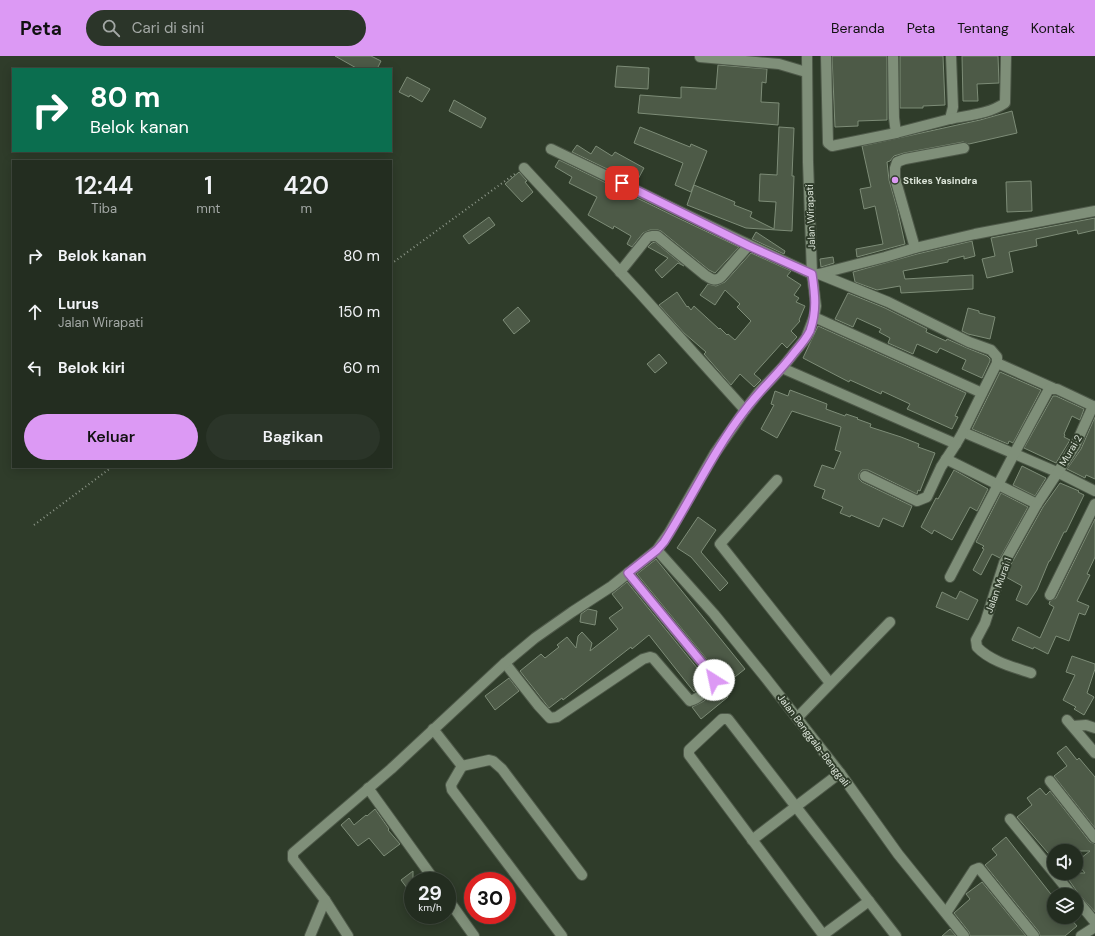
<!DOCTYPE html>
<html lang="id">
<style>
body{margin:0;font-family:"DM Sans",sans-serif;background:#2b3529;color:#f1f3f6;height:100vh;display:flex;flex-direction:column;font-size:15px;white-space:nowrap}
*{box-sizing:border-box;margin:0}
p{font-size:13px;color:#a3a8a5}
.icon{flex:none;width:22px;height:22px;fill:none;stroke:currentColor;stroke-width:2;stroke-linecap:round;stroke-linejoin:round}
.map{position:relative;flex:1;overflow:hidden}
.panel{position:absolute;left:12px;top:104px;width:380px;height:308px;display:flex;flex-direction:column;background:#232d20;border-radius:0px;box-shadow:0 2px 10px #0003,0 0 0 1px #40493e}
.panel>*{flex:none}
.hud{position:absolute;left:12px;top:12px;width:380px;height:84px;border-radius:0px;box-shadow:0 2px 10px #0003,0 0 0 1px #40493e;background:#0b6e4f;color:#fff;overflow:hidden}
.buttons{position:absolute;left:1047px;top:788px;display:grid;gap:8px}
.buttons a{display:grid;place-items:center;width:36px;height:36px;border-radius:50%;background:#232d20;box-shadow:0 2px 10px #0003,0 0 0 1px #40493e;font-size:20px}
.speed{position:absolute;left:404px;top:816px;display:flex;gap:8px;font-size:20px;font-weight:700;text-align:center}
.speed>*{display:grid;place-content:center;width:52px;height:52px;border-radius:50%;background:#232d20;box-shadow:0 2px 10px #0003,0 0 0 1px #40493e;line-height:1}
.speed small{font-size:10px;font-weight:400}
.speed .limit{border:6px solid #d22;background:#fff;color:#111}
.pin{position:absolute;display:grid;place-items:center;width:34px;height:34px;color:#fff;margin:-17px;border-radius:8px;box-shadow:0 2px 6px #0006}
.me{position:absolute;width:44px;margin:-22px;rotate:325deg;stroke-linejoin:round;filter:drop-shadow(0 0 3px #0008)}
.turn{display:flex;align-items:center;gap:14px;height:84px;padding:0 12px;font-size:18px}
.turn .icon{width:52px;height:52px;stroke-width:2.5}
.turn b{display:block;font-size:28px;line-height:34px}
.eta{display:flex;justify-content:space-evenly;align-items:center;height:68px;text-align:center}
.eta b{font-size:24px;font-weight:600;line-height:28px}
.action{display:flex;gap:8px;margin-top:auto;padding:8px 12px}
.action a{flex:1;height:46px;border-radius:24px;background:#dc99f4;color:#111;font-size:16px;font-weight:600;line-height:46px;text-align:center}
.action a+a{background:#2b3529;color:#f1f3f6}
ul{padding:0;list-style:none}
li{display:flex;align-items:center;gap:12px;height:56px;padding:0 12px}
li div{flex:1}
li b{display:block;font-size:15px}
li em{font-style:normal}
header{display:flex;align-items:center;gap:24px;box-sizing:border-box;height:56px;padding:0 20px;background:#dc99f4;color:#111}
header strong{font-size:19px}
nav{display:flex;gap:22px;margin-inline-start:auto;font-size:14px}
.search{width:280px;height:36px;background:#2b3529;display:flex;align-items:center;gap:10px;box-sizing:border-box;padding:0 14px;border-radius:22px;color:#a3a8a5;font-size:15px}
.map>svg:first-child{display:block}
.building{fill:#4d5a47;stroke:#7d8c77}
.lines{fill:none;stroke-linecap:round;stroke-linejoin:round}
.minor-casing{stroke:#4e5949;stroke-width:12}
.path{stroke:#8c9688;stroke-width:2;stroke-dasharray:1 3;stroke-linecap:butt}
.minor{stroke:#7f8f79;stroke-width:10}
.route-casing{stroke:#8f639f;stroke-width:10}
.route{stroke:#dc99f4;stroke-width:7}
.poi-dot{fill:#dc99f4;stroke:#2f3c2a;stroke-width:1.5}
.labels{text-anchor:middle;stroke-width:4;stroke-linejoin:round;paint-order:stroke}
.poi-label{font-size:10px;font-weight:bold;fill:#dae3d7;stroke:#2f3c2a;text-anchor:start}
.street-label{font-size:10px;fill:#dae3d7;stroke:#2f3c2a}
</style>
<header>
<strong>Peta</strong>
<div class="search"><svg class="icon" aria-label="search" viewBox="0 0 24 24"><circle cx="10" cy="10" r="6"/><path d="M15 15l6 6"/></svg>Cari di sini</div>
<nav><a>Beranda</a><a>Peta</a><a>Tentang</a><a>Kontak</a></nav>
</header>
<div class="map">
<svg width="1095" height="880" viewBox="0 0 1095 880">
<rect width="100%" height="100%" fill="#2f3c2a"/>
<g class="building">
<polygon points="335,0 371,0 381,5 377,13 358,13"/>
<polygon points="832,0 887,0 887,64 858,65 858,70 835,71"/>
<polygon points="900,0 943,0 945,49 923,50 923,52 900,52"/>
<polygon points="962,0 998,0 999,27 977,28 978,45 963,45"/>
<polygon points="718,9 767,13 766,27 762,26 761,46 779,47 778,69 638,57 640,39 681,42 681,31 716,33"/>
<polygon points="617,10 649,12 648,33 615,31"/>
<polygon points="407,21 430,33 422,46 410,39 409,41 399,36"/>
<polygon points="454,44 486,62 481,72 449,55"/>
<polygon points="1012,55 1017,77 969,88 963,86 904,97 894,100 890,105 887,106 889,124 897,152 905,188 857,201 856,193 883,188 875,150 864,153 860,133 871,131 862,90 980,64"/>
<polygon points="640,71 690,91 691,88 707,95 691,136 675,129 683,107 634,87"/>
<polygon points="779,71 794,72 792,120 794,120 792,175 746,172 687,149 694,129 735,146 734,149 752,156 750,161 774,173 776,146 759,145 760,118 777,119"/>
<polygon points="577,89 591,98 596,90 612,100 615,96 644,112 636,127 572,96"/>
<polygon points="559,104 678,162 739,191 715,217 709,214 661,175 658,174 650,174 643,177 632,191 627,188 631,180 614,170 613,173 588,159 597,141 569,127 572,121 555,111"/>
<polygon points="519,116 527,125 525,126 533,136 522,146 505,128"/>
<polygon points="1031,125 1032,155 1007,156 1006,126"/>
<polygon points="489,161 495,169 469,188 463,180"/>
<polygon points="1095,162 1095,174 1078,178 1077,174 1036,183 1037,190 1009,196 1013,216 987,222 982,203 995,200 991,182"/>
<polygon points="756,176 785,195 784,198 752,183"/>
<polygon points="972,185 975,200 964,203 964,200 948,204 948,206 903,215 905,223 973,219 973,233 901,237 900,230 877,234 855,226 853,216 917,198"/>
<polygon points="655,186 684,210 678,207 662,222 655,214 668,202 648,191 652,187"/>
<polygon points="751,197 791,215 787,220 801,229 794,239 799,242 796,246 805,250 799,264 800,265 791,275 797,281 787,292 782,287 754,318 761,324 754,331 740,318 731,329 704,298 706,296 684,277 659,249 677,236 687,251 688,250 691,254 694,250 719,273 720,272 727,279 728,278 735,284 751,265 737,251 740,248 725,234 715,249 700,239 708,228 716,230 725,226"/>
<polygon points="833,201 834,207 821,211 820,203"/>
<polygon points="848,237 885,252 927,273 926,276 946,285 947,283 967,292 987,300 990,303 990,305 982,322 962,313 966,304 940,292 937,297 917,288 913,298 888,287 890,282 879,276 881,273 857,262 853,271 835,263"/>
<polygon points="518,251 530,265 514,278 503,264"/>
<polygon points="968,252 979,255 979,257 995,261 990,283 968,278 962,275"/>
<polygon points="818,270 966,337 955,360 958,361 952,373 907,353 910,348 882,335 881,338 850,324 849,326 803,302"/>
<polygon points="659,298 667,307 655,317 647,308"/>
<polygon points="1000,316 1041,334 1013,387 1009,385 1008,388 972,373"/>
<polygon points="790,334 827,348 826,353 845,360 846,358 858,362 857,363 871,368 870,371 901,381 919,388 918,391 935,397 920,435 918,434 917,438 868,414 862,414 859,418 859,423 862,426 912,450 903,471 883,462 879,471 851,459 850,461 840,457 843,451 822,442 825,434 814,430 822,409 834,413 841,396 835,394 841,371 792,355 777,382 761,373 774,349 771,348 775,335 788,340"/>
<polygon points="1053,340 1056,340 1084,353 1080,364 1072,360 1064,378 1065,379 1064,381 1070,384 1056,407 1024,392"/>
<polygon points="1095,361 1095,423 1086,419 1085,422 1067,413 1081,393"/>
<polygon points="1022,410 1046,422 1035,440 1013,429"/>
<polygon points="954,414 988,433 977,455 970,451 952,484 934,474 932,478 921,471 936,442 938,443"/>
<polygon points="1060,427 1079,435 1078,436 1084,439 1066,476 1064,476 1050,505 1049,505 1037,534 1027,549 1016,544 1022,530 1006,521 1010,510 1043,451"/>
<polygon points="1001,437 1028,451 1000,502 992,498 981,519 973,514 984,493 982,492 984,490 976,486"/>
<polygon points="698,461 716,474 701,496 728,527 720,535 691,501 677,492"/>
<polygon points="1095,463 1095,501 1087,518 1090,519 1077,545 1089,550 1085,559 1079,557 1069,585 1056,580 1048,598 1034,591 1033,593 1012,584 1018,571 1040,582 1054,551 1049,548 1050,545 1056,542"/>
<polygon points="656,503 745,613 721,632 728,641 701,663 692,651 704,645 715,635 720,626 719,618 637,518"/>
<polygon points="627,526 707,624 694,636 649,579 632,593 631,591 563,644 562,642 549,652 520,615 541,598 545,602 559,591 557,589 567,581 576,592 578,580 582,576 592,587 590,595 618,573 609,562 623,552 612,538"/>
<polygon points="960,535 978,544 968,564 936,551 942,536 956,543"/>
<polygon points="588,553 597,555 595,569 580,566 581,558"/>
<polygon points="1072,600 1095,608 1095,613 1087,637 1094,641 1084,659 1074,653 1076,651 1063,644 1075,619 1066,616"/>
<polygon points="509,622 519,635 495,654 485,640"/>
<polygon points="1066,690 1077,704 1079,702 1095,721 1095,772 1054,720 1067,710 1057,697"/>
<polygon points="1040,732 1046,739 1050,735 1090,786 1095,788 1095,856 1078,837 1064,817 1085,817 1076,806 1090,795 1054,795 1054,804 1017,761 1032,749 1027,742"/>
<polygon points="375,753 389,773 388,774 400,788 384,800 369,782 358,790 341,769 349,762 354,769 366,759 367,760"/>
<polygon points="1006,781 1054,842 1054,861 1069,861 1077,870 1065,880 1040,880 1039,876 985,809 997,799 992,793"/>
<polygon points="413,815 413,840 401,824"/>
<polygon points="982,826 1026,880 970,880 969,876 954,857 970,843 966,838"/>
<polygon points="950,873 956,880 942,880"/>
</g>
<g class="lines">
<g class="minor-casing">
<g id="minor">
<polyline points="826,0 828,87 832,90 896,77"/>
<polyline points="893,0 894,62 896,77 950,63 953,51 951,0"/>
<polyline points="700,1 779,8 806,16"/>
<path d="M950 63C969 59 989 58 1005 47L1006 0"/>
<path d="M551 93C638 135 724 178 812 218H819L885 201 915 192 975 178 1095 155"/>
<polyline points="524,112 638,235 745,354"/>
<polyline points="915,192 895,122 895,112 897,106 905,103 964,92"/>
<path d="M620 216 648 181 652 180H657L705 219C711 223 715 226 721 221L749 189"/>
<polyline points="819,218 888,246 969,286 991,294 997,301 997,307 963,376 1057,416 1095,435"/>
<polyline points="814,261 982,337"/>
<polyline points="997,307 1053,332"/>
<polyline points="782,312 956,388 963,376"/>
<polyline points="946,403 1037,448"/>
<polyline points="865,420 917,445 927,441 941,411 956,388"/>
<polyline points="777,424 720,488 830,627"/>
<polyline points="657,494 714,558 765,621 840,717 898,798 964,880"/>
<polyline points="950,521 1014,398 1049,333 1057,333 1095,351"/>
<polyline points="1050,539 1095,448"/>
<path d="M505 607 538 649 550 662 557 661 643 603 650 601 653 602 690 645C698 643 711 632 714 624L713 620 628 517"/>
<path d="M1031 617C1013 611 990 605 977 591L976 584 985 567 1004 507 1037 448 1075 390 1093 350"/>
<polyline points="797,662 890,566"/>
<polyline points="1067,664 1095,697"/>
<polyline points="1073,670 1086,669 1095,672"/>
<polyline points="433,673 462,710 451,729 452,734 562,880"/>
<polyline points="462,710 489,704 493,705 502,713 582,819"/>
<polyline points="1050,725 1095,782"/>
<polyline points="368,732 435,825"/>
<polyline points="1010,763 1072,839"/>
<polyline points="752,784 840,717"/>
<polyline points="447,842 474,880"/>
<polyline points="1076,843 1095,866"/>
<polyline points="325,844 348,880"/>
<polyline points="946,857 974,814 979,812 1034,880"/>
<polyline points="823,879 869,845"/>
<polyline points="310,880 325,844 293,803 293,797 391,713 505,607 535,582 572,556 612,530 657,494 669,477 715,397 745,354 759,336 782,312 806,282 814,261 816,250 812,218 808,106 807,0"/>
<polyline points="824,880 689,699 689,694 722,663 728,663 896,880"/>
<polyline points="1081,880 1095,871"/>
</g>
</g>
<g class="path">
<polyline points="391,208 516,117"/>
<polyline points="34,469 112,411"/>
</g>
<use href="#minor" class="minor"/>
</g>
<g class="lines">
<g class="route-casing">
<path id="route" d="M622 127 749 190 812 218C815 238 817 255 810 275 806 283 800 290 794 297 779 317 760 334 745 354 713 395 692 442 664 486L657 494 628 517 713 620 714 624"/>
</g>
<use href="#route" class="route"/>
</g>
<circle class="poi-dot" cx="895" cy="124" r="4"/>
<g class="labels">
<g class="poi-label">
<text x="903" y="128">Stikes Yasindra</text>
</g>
<g class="street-label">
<text transform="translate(810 161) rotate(-92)" y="4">Jalan Wirapati</text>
<text transform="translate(1070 394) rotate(-59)" y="4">Murai 2</text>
<text transform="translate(998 529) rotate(-70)" y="4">Jalan Murai 1</text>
<text transform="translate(814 684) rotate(53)" y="4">Jalan Benggala-Benggali</text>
</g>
</g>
</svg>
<div class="buttons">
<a><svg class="icon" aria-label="sound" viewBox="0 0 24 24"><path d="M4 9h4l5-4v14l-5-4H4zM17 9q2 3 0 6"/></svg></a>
<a><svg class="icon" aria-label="layers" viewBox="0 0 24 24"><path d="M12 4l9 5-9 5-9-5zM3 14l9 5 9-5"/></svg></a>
</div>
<div class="speed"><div>29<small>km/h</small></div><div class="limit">30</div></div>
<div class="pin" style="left:622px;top:127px;background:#d93025"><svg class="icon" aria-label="arrive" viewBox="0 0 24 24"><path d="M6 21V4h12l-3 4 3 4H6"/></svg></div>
<svg class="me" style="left:714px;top:624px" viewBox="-20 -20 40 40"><circle r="19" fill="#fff"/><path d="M0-13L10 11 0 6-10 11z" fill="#dc99f4"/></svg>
<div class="hud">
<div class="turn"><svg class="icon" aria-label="right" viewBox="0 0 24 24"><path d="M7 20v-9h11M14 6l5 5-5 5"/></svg><div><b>80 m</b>Belok kanan</div></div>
</div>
<section class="panel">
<div class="eta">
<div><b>12:44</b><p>Tiba</p></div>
<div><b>1</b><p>mnt</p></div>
<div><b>420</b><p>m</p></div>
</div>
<ul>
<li><svg class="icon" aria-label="right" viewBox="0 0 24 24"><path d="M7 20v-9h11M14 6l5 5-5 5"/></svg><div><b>Belok kanan</b></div><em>80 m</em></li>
<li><svg class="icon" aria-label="ahead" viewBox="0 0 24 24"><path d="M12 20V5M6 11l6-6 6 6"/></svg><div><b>Lurus</b><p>Jalan Wirapati</p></div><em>150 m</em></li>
<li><svg class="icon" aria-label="left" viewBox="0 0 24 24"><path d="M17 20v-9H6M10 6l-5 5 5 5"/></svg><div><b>Belok kiri</b></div><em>60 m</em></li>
</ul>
<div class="action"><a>Keluar</a><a>Bagikan</a></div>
</section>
</div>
